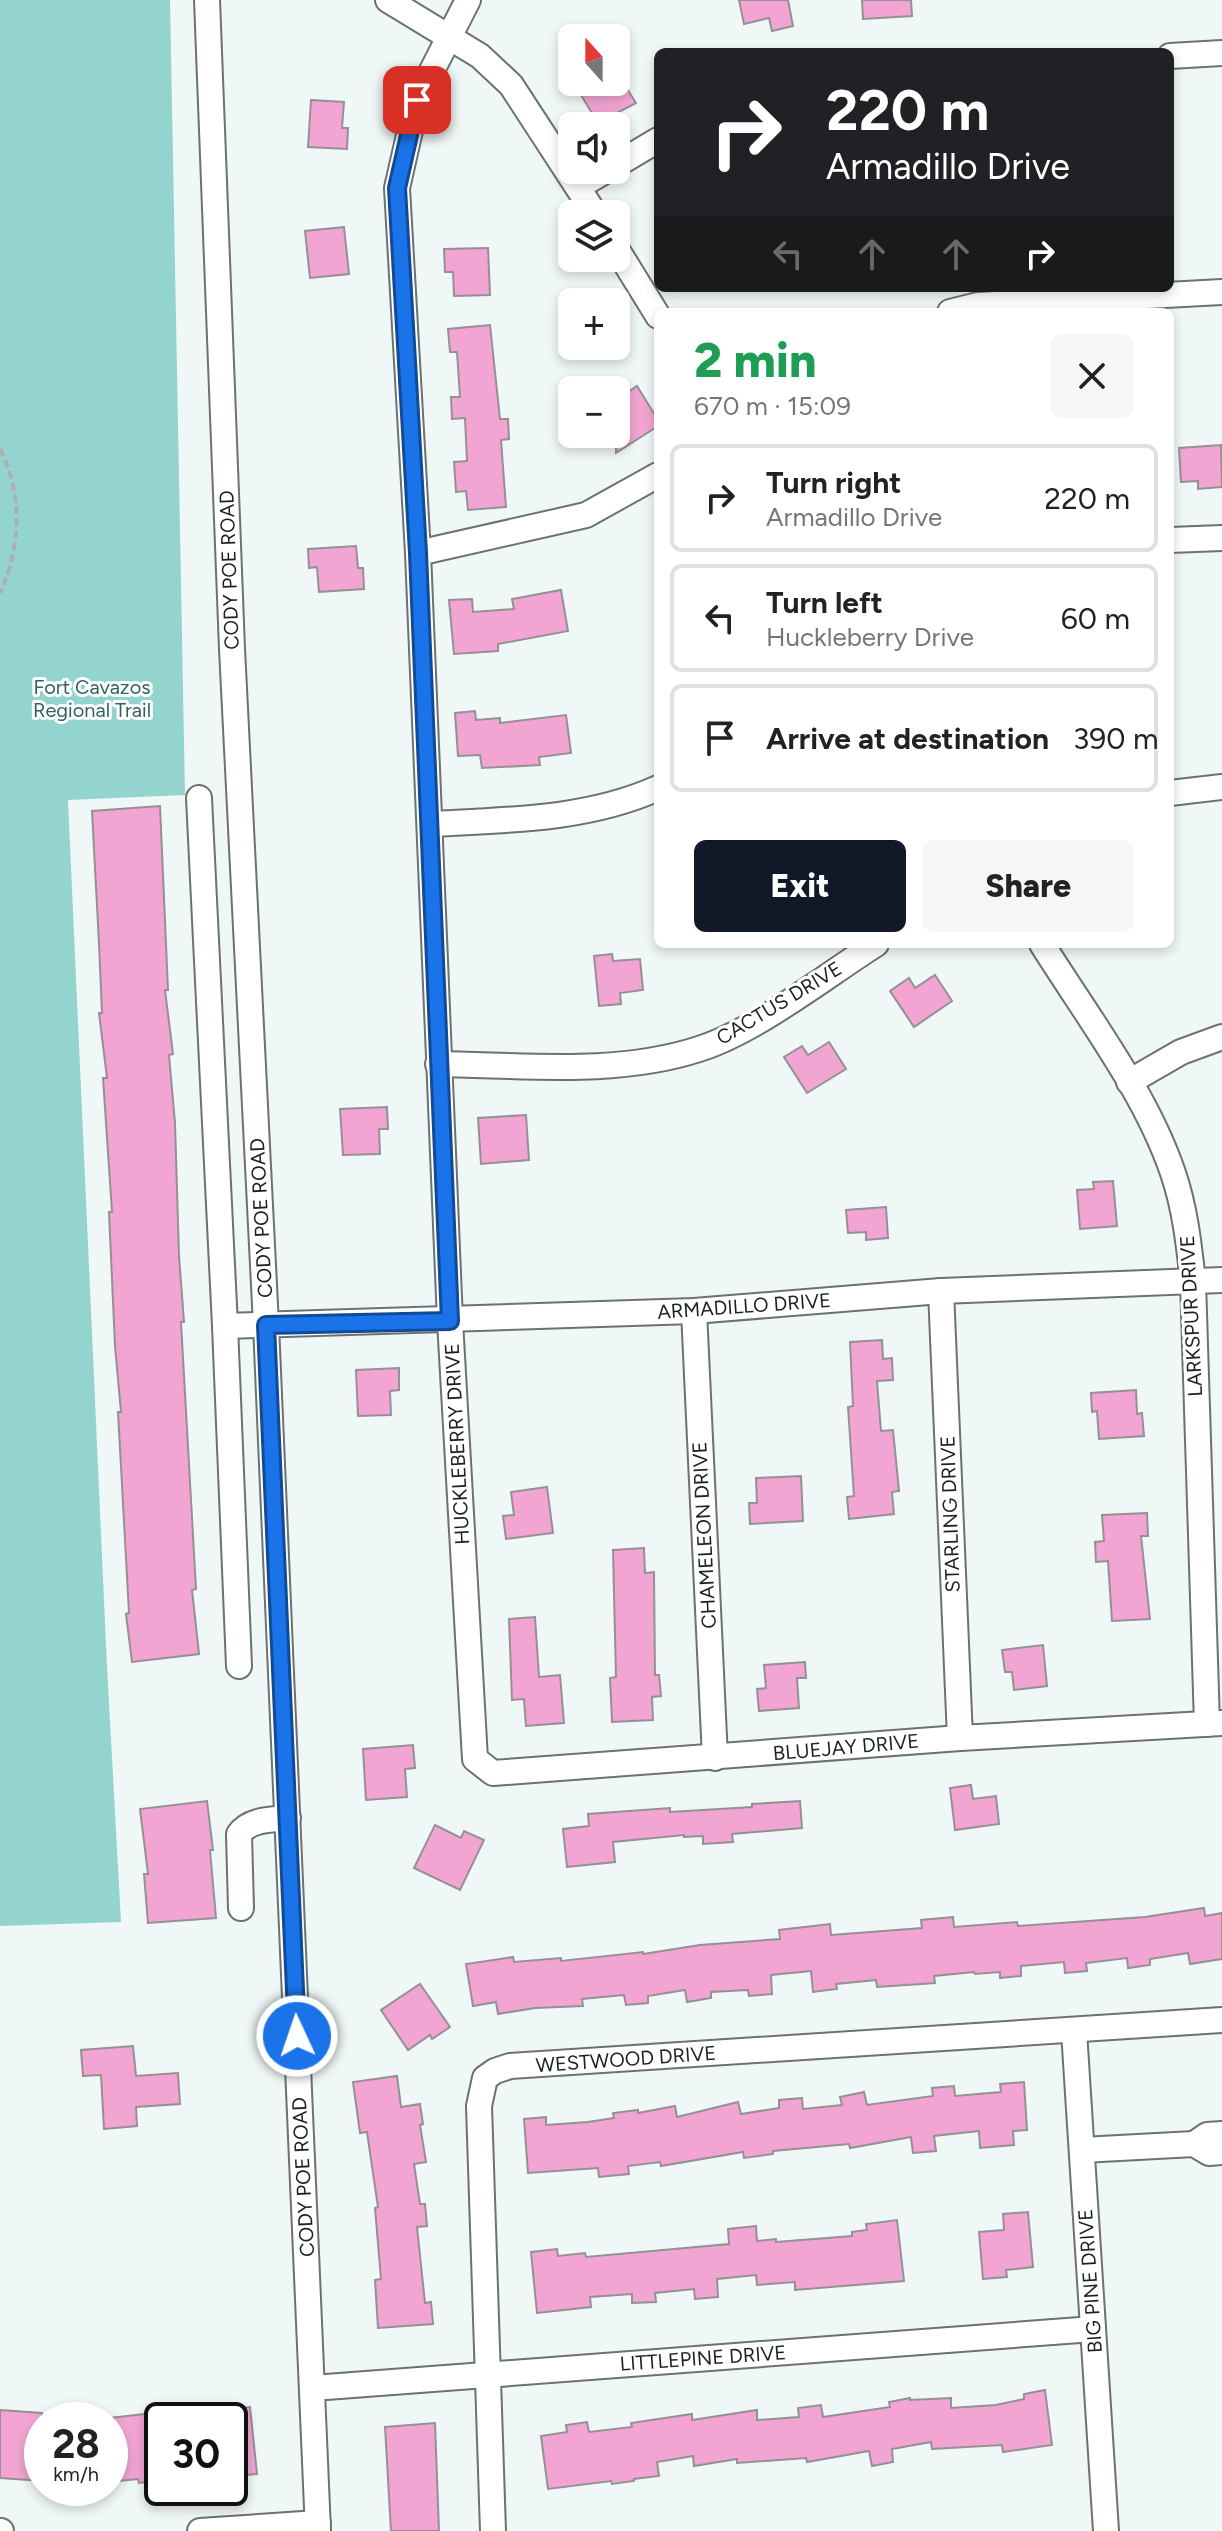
<!DOCTYPE html>
<meta charset="utf-8">
<style>
body{margin:0;font-family:Figtree,sans-serif;background:#f6f6f6;color:#222;height:100vh;display:flex;flex-direction:column;font-size:30px;white-space:nowrap}
*{box-sizing:border-box;margin:0}
p{font-size:26px;color:#767676}
.icon{flex:none;width:44px;height:44px;fill:none;stroke:currentColor;stroke-width:2;stroke-linecap:round;stroke-linejoin:round}
.map{position:relative;flex:1;overflow:hidden}
.sheet{position:absolute;left:654px;top:308px;width:520px;height:640px;display:flex;flex-direction:column;background:#fff;border-radius:12px;box-shadow:0 4px 12px #0003}
.sheet>*{flex:none}
.top-card{position:absolute;left:654px;top:48px;width:520px;height:244px;border-radius:12px;box-shadow:0 4px 12px #0003;background:#202124;color:#fff;overflow:hidden}
.needle{width:52px;rotate:339deg}
.fabs{position:absolute;left:558px;top:24px;display:grid;gap:16px}
.fabs a{display:grid;place-items:center;width:72px;height:72px;border-radius:12px;background:#fff;box-shadow:0 4px 12px #0003;font-size:40px}
.speed{position:absolute;left:24px;top:2402px;display:flex;gap:16px;font-size:40px;font-weight:700;text-align:center}
.speed>*{display:grid;place-content:center;width:104px;height:104px;border-radius:50%;background:#fff;box-shadow:0 4px 12px #0003;line-height:1}
.speed small{font-size:20px;font-weight:400}
.speed .limit{border:4px solid #111;border-radius:12px;background:#fff;color:#111}
.pin{position:absolute;display:grid;place-items:center;width:68px;height:68px;color:#fff;margin:-34px;border-radius:16px;box-shadow:0 4px 12px #0006}
.me{position:absolute;width:88px;margin:-44px;rotate:357deg;stroke-linejoin:round;filter:drop-shadow(0 0 6px #0008)}
.turn{display:flex;align-items:center;gap:28px;height:168px;padding:0 40px;font-size:36px}
.turn .icon{width:104px;height:104px;stroke-width:2.5}
.turn b{display:block;font-size:56px;line-height:68px}
.lanes{display:flex;align-items:center;height:76px;padding:0 40px;background:#0003;justify-content:center;gap:40px;direction:ltr}
.lanes .off{opacity:.35}
.round{display:grid;place-items:center;flex:none;width:84px;height:84px;border-radius:12px;background:#f6f6f6}
.headline{display:flex;align-items:center;justify-content:space-between;height:136px;padding:0 40px}
h1{font-size:48px;font-weight:800;line-height:60px;color:#1e9e55}
.primary-button{display:flex;gap:16px;margin-top:auto;padding:16px 40px}
.primary-button a{flex:1;height:92px;border-radius:12px;background:#111827;color:#fff;font-size:32px;font-weight:800;line-height:92px;text-align:center}
.primary-button a+a{background:#f6f6f6;color:#222}
ul{padding:0;list-style:none}
li{display:flex;align-items:center;gap:24px;height:108px;margin:0 16px 12px;padding:0 24px;border:4px solid #e0e0e0;border-radius:12px}
li div{flex:1}
li b{display:block;font-size:30px}
li em{font-style:normal}
.map>svg:first-child{display:block}
.green{fill:#94d4cf}
.building{fill:#f2a5d3;stroke:#959093;stroke-width:2}
.lines{fill:none;stroke-linecap:round;stroke-linejoin:round}
.minor-casing{stroke:#6b7271;stroke-width:28}
.path{stroke:#abb1b1;stroke-width:4;stroke-dasharray:8 4;stroke-linecap:butt}
.minor{stroke:#fff;stroke-width:24}
.route-casing{stroke:#114b97;stroke-width:20}
.route{stroke:#1a73e8;stroke-width:14}
.labels{text-anchor:middle;stroke-width:6;stroke-linejoin:round;paint-order:stroke}
.street-label{font-size:20px;fill:#1e2121;stroke:#fff}
.park-label{font-size:20px;fill:#30625f;stroke:#fff}
</style>
<div class="map">
<svg width="1222" height="2531" viewBox="0 0 1222 2531">
<rect width="100%" height="100%" fill="#f0f7f7"/>
<polygon class="green" points="0,0 170,0 185,795 68,800 107,1667 121,1922 0,1926"/>
<g class="building">
<polygon points="739,0 788,0 793,26 772,31 769,18 744,24"/>
<polygon points="862,0 911,0 912,16 863,19"/>
<polygon points="573,82 623,82 636,103 598,123"/>
<polygon points="311,100 344,102 342,128 348,128 347,149 308,147"/>
<polygon points="344,227 349,274 310,278 305,231"/>
<polygon points="488,248 490,295 454,296 453,272 445,272 444,249"/>
<polygon points="490,325 500,419 508,419 509,439 501,440 506,507 468,510 466,491 456,492 454,462 467,461 465,418 452,419 451,397 460,397 457,352 450,352 448,329"/>
<polygon points="637,386 658,420 658,426 616,453 616,400"/>
<polygon points="1221,445 1222,487 1198,489 1198,481 1181,482 1179,448"/>
<polygon points="356,546 358,568 363,568 364,589 319,592 317,567 309,568 308,549"/>
<polygon points="561,590 568,631 498,644 498,651 454,654 449,600 472,599 473,612 514,609 512,599"/>
<polygon points="475,711 476,720 500,718 500,723 566,715 571,753 539,757 540,765 482,768 480,755 458,756 455,713"/>
<polygon points="160,806 168,990 165,990 173,1054 169,1055 175,1123 179,1256 184,1322 181,1322 196,1589 192,1590 199,1654 132,1662 126,1614 129,1613 118,1412 121,1412 115,1346 109,1212 112,1212 103,1078 107,1078 99,1013 102,1013 99,944 92,811"/>
<polygon points="612,954 613,961 640,959 643,990 620,993 621,1004 599,1006 594,956"/>
<polygon points="935,975 952,1001 914,1027 890,991 909,978 915,988"/>
<polygon points="829,1042 846,1069 807,1093 784,1057 802,1046 808,1055"/>
<polygon points="387,1107 388,1129 379,1129 380,1154 343,1155 340,1109"/>
<polygon points="526,1115 529,1160 481,1164 478,1118"/>
<polygon points="1113,1181 1117,1226 1080,1229 1077,1190 1094,1189 1093,1182"/>
<polygon points="886,1207 888,1238 866,1240 866,1232 848,1233 846,1210"/>
<polygon points="882,1340 883,1359 892,1358 893,1380 877,1381 881,1431 893,1430 899,1491 892,1492 894,1514 849,1519 847,1497 854,1496 848,1407 853,1406 850,1342"/>
<polygon points="399,1368 399,1390 390,1391 391,1415 358,1416 356,1370"/>
<polygon points="1136,1390 1137,1414 1142,1413 1144,1436 1099,1439 1097,1411 1092,1412 1091,1393"/>
<polygon points="801,1476 803,1521 750,1524 749,1503 757,1503 756,1478"/>
<polygon points="547,1487 553,1533 506,1539 503,1516 514,1515 511,1492"/>
<polygon points="1147,1513 1148,1536 1141,1536 1150,1619 1112,1621 1108,1561 1096,1562 1095,1542 1104,1541 1102,1515"/>
<polygon points="644,1548 645,1573 654,1572 655,1675 659,1675 661,1696 652,1697 653,1720 612,1722 610,1678 616,1677 613,1550"/>
<polygon points="535,1617 539,1677 560,1675 564,1723 526,1726 524,1699 512,1700 509,1619"/>
<polygon points="1043,1645 1047,1686 1014,1690 1012,1672 1005,1672 1002,1650"/>
<polygon points="805,1662 806,1678 797,1678 799,1708 759,1711 757,1689 766,1688 764,1665"/>
<polygon points="413,1745 415,1768 405,1769 407,1797 366,1800 363,1749"/>
<polygon points="971,1785 973,1799 996,1796 999,1824 955,1830 950,1788"/>
<polygon points="207,1801 213,1850 210,1850 216,1918 148,1923 144,1874 148,1874 140,1809"/>
<polygon points="800,1801 802,1828 732,1834 733,1842 703,1844 703,1836 684,1837 684,1835 613,1842 615,1862 567,1867 563,1829 589,1826 588,1814 670,1808 670,1812 752,1807 752,1804"/>
<polygon points="435,1825 461,1838 464,1831 484,1840 460,1890 414,1868"/>
<polygon points="1204,1908 1205,1916 1222,1913 1222,1959 1190,1964 1188,1953 1150,1959 1150,1965 1128,1968 1127,1958 1086,1963 1087,1971 1065,1973 1064,1962 1021,1966 1021,1976 1000,1978 1000,1972 975,1974 974,1972 934,1976 935,1983 877,1987 876,1980 836,1984 837,1989 813,1992 811,1971 771,1975 772,1994 749,1996 748,1990 711,1992 711,1998 687,2002 685,1990 648,1996 648,2003 626,2005 624,1995 582,1999 583,2006 535,2008 498,2014 496,2002 473,2006 466,1964 513,1957 514,1962 561,1958 561,1961 643,1952 643,1954 700,1945 780,1939 779,1930 830,1924 831,1935 922,1928 921,1920 953,1917 954,1927 1017,1922 1018,1926 1145,1917"/>
<polygon points="420,1984 450,2027 432,2039 430,2035 408,2050 381,2010"/>
<polygon points="133,2046 136,2076 178,2073 180,2104 136,2107 137,2126 104,2129 101,2075 83,2076 81,2050"/>
<polygon points="397,2076 401,2107 420,2104 423,2124 420,2125 426,2162 414,2164 420,2204 425,2204 427,2226 417,2227 425,2303 431,2302 433,2324 378,2328 375,2280 381,2279 375,2208 378,2207 367,2132 360,2133 353,2082"/>
<polygon points="1024,2082 1027,2130 1013,2131 1014,2145 980,2148 979,2131 934,2136 936,2151 913,2153 911,2137 850,2148 849,2144 773,2151 773,2154 744,2158 743,2152 661,2166 660,2162 628,2166 629,2174 599,2177 598,2168 528,2173 524,2119 546,2117 546,2125 588,2122 614,2118 613,2113 638,2110 638,2113 675,2106 677,2117 738,2102 741,2114 779,2108 779,2100 802,2098 803,2109 842,2105 840,2097 864,2092 867,2105 933,2096 932,2088 954,2086 955,2096 1001,2092 1000,2084"/>
<polygon points="1028,2212 1033,2267 1006,2270 1007,2277 983,2279 979,2232 1004,2230 1003,2214"/>
<polygon points="897,2220 904,2281 795,2290 795,2282 757,2285 756,2275 717,2279 718,2297 695,2299 694,2289 655,2293 656,2302 632,2303 632,2294 590,2297 591,2307 537,2313 531,2252 557,2249 558,2256 585,2253 586,2257 729,2244 728,2229 756,2226 757,2241 776,2239 776,2242 852,2236 852,2232 867,2230 866,2224"/>
<polygon points="1045,2390 1052,2445 1003,2452 1002,2445 932,2449 931,2442 892,2449 893,2462 872,2466 869,2451 807,2462 806,2458 737,2463 737,2459 694,2466 693,2456 657,2462 659,2476 634,2479 634,2481 612,2484 611,2481 548,2489 541,2436 567,2432 566,2425 587,2422 589,2432 632,2427 631,2423 692,2414 692,2420 757,2410 757,2420 799,2417 798,2408 821,2405 823,2417 890,2407 889,2402 910,2398 910,2400 951,2398 951,2408 996,2405 1024,2399 1024,2394"/>
<polygon points="250,2407 257,2474 230,2477 230,2409"/>
<polygon points="0,2410 42,2413 42,2481 0,2478"/>
<polygon points="162,2412 162,2480 139,2483 138,2479 110,2482 110,2418"/>
<polygon points="435,2423 439,2531 391,2531 385,2427"/>
</g>
<g class="lines">
<g class="minor-casing">
<g id="minor">
<polyline points="207,0 232,649 266,1325 318,2531"/>
<polyline points="388,0 480,56 511,85 595,214"/>
<polyline points="468,0 417,100 397,188 418,553 450,1321 475,1759 493,1773 960,1738 1222,1723"/>
<polyline points="1170,56 1222,53"/>
<polyline points="616,165 658,140"/>
<polyline points="578,187 607,170"/>
<polyline points="616,248 658,316"/>
<polyline points="950,312 978,305 1222,292"/>
<polyline points="1170,540 1222,538"/>
<polyline points="418,553 586,515 658,475"/>
<polyline points="1170,793 1222,787"/>
<polyline points="199,798 225,1326 694,1311 941,1291 1222,1280"/>
<path d="M430 824C506 820 587 820 658 788"/>
<path d="M1042 944C1087 1016 1146 1093 1173 1173 1185 1208 1189 1245 1193 1282L1207 1724"/>
<path d="M438 1064C523 1065 616 1076 699 1049 756 1031 824 977 876 944"/>
<polyline points="1129,1082 1181,1052 1222,1037"/>
<polyline points="941,1291 960,1738"/>
<polyline points="694,1311 715,1758"/>
<polyline points="225,1326 239,1666"/>
<path d="M241 1908 239 1834C250 1819 270 1820 288 1818"/>
<polyline points="1074,2031 1106,2531"/>
<polyline points="1194,2144 1209,2153 1222,2152"/>
<polyline points="1082,2150 1194,2144 1207,2135 1222,2134"/>
<polyline points="313,2388 1093,2329"/>
<polyline points="0,2531 1,2531"/>
<polyline points="200,2531 318,2523"/>
<polyline points="493,2531 479,2106 485,2078 495,2071 510,2066 1222,2020"/>
</g>
</g>
<path class="path" d="M0 449C23 494 21 548 0 593"/>
<use href="#minor" class="minor"/>
</g>
<g class="lines">
<g class="route-casing">
<polyline id="route" points="297,2036 266,1325 450,1321 418,553 397,188 417,100"/>
</g>
<use href="#route" class="route"/>
</g>
<g class="labels">
<g class="street-label">
<text transform="translate(229 570) rotate(-92)" y="7">CODY POE ROAD</text>
<text transform="translate(779 1003) rotate(-31)" y="7">CACTUS DRIVE</text>
<text transform="translate(261 1218) rotate(-93)" y="7">CODY POE ROAD</text>
<text transform="translate(744 1306) rotate(-4)" y="7">ARMADILLO DRIVE</text>
<text transform="translate(1191 1316) rotate(-93)" y="7">LARKSPUR DRIVE</text>
<text transform="translate(457 1444) rotate(-93)" y="7">HUCKLEBERRY DRIVE</text>
<text transform="translate(950 1514) rotate(-92)" y="7">STARLING DRIVE</text>
<text transform="translate(704 1535) rotate(-93)" y="7">CHAMELEON DRIVE</text>
<text transform="translate(846 1747) rotate(-5)" y="7">BLUEJAY DRIVE</text>
<text transform="translate(626 2059) rotate(-4)" y="7">WESTWOOD DRIVE</text>
<text transform="translate(303 2177) rotate(-93)" y="7">CODY POE ROAD</text>
<text transform="translate(1090 2281) rotate(-94)" y="7">BIG PINE DRIVE</text>
<text transform="translate(703 2358) rotate(-4)" y="7">LITTLEPINE DRIVE</text>
</g>
<g class="park-label">
<text x="92" y="694">Fort Cavazos<tspan x="92" dy="23">Regional Trail</tspan></text>
</g>
</g>
</svg>
<div class="fabs">
<a><svg class="needle" viewBox="-14 -14 28 28"><path d="M0-13l5 13h-10z" fill="#e53935"/><path d="M0 13l5-13h-10z" fill="#767676"/></svg></a>
<a><svg class="icon" aria-label="sound" viewBox="0 0 24 24"><path d="M4 9h4l5-4v14l-5-4H4zM17 9q2 3 0 6"/></svg></a>
<a><svg class="icon" aria-label="layers" viewBox="0 0 24 24"><path d="M12 4l9 5-9 5-9-5zM3 14l9 5 9-5"/></svg></a>
<a>+</a>
<a>−</a>
</div>
<div class="speed"><div>28<small>km/h</small></div><div class="limit">30</div></div>
<div class="pin" style="left:417px;top:100px;background:#d93025"><svg class="icon" aria-label="arrive" viewBox="0 0 24 24"><path d="M6 21V4h12l-3 4 3 4H6"/></svg></div>
<svg class="me" style="left:297px;top:2036px" viewBox="-20 -20 40 40"><circle r="17" fill="#1a73e8" stroke="#fff" stroke-width="3"/><path d="M0-11L8 9 0 5-8 9z" fill="#fff"/></svg>
<div class="top-card">
<div class="turn"><svg class="icon" aria-label="right" viewBox="0 0 24 24"><path d="M7 20v-9h11M14 6l5 5-5 5"/></svg><div><b>220 m</b>Armadillo Drive</div></div>
<div class="lanes"><svg class="icon off" aria-label="left" viewBox="0 0 24 24"><path d="M17 20v-9H6M10 6l-5 5 5 5"/></svg><svg class="icon off" aria-label="ahead" viewBox="0 0 24 24"><path d="M12 20V5M6 11l6-6 6 6"/></svg><svg class="icon off" aria-label="ahead" viewBox="0 0 24 24"><path d="M12 20V5M6 11l6-6 6 6"/></svg><svg class="icon" aria-label="right" viewBox="0 0 24 24"><path d="M7 20v-9h11M14 6l5 5-5 5"/></svg></div>
</div>
<section class="sheet">
<div class="headline"><div><h1>2 min</h1><p>670 m · 15:09</p></div><a class="round"><svg class="icon" aria-label="close" viewBox="0 0 24 24"><path d="M6 6l12 12M18 6L6 18"/></svg></a></div>
<ul>
<li><svg class="icon" aria-label="right" viewBox="0 0 24 24"><path d="M7 20v-9h11M14 6l5 5-5 5"/></svg><div><b>Turn right</b><p>Armadillo Drive</p></div><em>220 m</em></li>
<li><svg class="icon" aria-label="left" viewBox="0 0 24 24"><path d="M17 20v-9H6M10 6l-5 5 5 5"/></svg><div><b>Turn left</b><p>Huckleberry Drive</p></div><em>60 m</em></li>
<li><svg class="icon" aria-label="arrive" viewBox="0 0 24 24"><path d="M6 21V4h12l-3 4 3 4H6"/></svg><div><b>Arrive at destination</b></div><em>390 m</em></li>
</ul>
<div class="primary-button"><a>Exit</a><a>Share</a></div>
</section>
</div>
